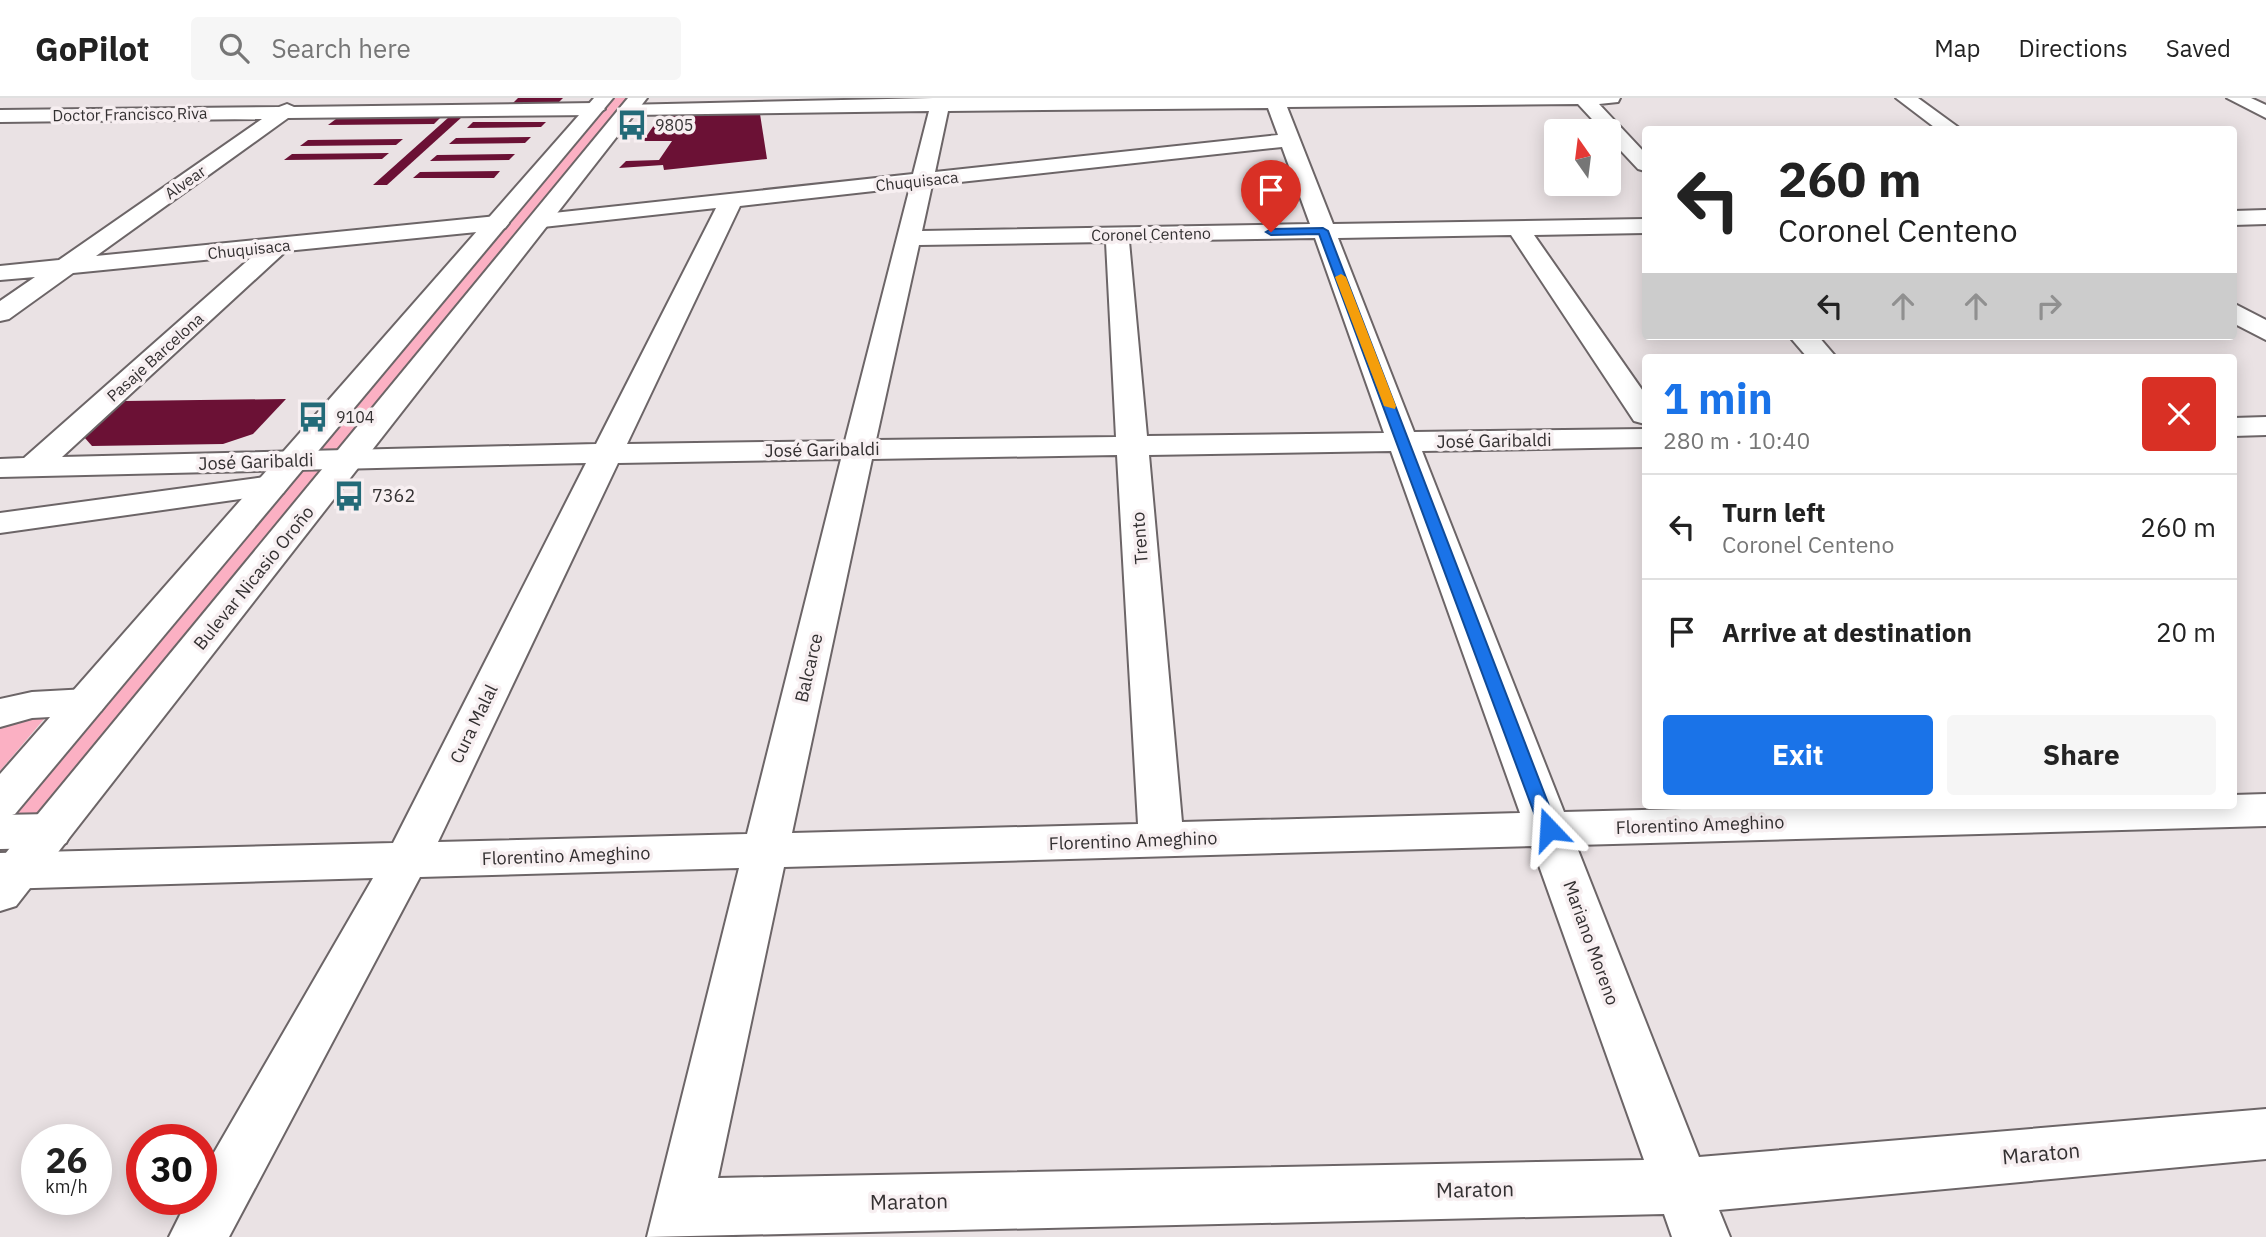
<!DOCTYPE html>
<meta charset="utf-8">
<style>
body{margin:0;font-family:"IBM Plex Sans",sans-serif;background:#f6f6f6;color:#222;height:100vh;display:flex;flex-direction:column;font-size:26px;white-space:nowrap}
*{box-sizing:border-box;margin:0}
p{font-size:23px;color:#767676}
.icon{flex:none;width:38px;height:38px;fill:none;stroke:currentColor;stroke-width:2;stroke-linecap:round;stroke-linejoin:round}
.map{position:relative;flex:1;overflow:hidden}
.details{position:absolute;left:1642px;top:256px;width:595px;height:455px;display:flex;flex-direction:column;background:#fff;border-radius:7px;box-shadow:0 4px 18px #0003}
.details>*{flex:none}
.guide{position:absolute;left:1642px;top:28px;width:595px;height:214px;border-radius:7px;box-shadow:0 4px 18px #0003;background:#fff;color:#222;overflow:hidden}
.needle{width:46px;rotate:346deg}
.tools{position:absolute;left:1544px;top:21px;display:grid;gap:14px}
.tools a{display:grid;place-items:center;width:77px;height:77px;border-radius:7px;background:#fff;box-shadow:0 4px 18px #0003;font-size:35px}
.speed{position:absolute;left:21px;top:1026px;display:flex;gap:14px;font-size:35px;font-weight:700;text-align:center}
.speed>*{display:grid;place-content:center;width:91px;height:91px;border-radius:50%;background:#fff;box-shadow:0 4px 18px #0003;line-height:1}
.speed small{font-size:18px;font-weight:400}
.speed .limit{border:10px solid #d22;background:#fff;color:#111}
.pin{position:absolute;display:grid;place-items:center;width:60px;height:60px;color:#fff;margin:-72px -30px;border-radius:50% 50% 50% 0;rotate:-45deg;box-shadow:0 0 7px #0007}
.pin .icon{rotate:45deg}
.me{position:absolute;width:77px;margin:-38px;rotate:340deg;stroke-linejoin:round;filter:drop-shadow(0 0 5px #0008)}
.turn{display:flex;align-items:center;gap:24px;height:147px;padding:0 21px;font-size:32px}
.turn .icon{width:91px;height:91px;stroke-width:2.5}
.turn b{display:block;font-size:49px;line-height:60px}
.lanes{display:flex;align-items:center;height:66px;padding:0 21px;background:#0003;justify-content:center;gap:35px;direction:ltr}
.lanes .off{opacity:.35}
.round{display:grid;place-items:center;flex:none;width:74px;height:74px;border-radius:7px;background:#f6f6f6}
.summary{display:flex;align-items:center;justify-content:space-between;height:119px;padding:0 21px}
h1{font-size:42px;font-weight:700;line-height:52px;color:#1a73e8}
.button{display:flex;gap:14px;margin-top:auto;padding:14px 21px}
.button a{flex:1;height:80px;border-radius:7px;background:#1a73e8;color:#fff;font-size:28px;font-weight:700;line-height:80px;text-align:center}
.button a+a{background:#f6f6f6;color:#222}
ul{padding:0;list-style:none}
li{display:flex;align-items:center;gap:21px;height:105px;padding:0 21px;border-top:2px solid #e0e0e0}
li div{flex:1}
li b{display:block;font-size:26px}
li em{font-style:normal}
header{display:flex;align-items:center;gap:42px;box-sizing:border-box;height:98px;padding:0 35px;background:#fff;border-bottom:2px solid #e0e0e0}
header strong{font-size:33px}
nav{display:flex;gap:38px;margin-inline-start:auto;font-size:24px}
.search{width:490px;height:63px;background:#f6f6f6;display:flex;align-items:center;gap:18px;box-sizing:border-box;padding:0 24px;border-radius:7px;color:#767676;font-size:26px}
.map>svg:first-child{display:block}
.green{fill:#fbb0c3}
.building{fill:#6b1135}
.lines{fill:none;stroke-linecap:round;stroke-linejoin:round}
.minor-casing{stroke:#6c6567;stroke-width:4}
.primary-casing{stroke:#6c6567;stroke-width:4}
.minor{fill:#fff;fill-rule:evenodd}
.primary{fill:#fff;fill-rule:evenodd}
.route{fill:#1a73e8;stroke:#114b97;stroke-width:2}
.slow{fill:#f59e0b}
.labels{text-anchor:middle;stroke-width:7;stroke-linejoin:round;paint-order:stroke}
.far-street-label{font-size:16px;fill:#333031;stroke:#f7eff1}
.far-poi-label{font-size:16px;fill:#333031;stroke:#f7eff1;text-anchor:start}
.street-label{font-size:18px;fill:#333031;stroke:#f7eff1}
.poi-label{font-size:18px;fill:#333031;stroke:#f7eff1;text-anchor:start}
.near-street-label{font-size:21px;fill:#333031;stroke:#f7eff1}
</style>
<header>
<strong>GoPilot</strong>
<div class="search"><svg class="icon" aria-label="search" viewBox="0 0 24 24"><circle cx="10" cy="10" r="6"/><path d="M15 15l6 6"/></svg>Search here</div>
<nav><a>Map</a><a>Directions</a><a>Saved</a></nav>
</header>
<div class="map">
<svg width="2266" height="1139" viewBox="0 0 2266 1139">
<rect width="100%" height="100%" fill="#eae2e4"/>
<g class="green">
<polygon points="604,0 638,0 0,795 0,705"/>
<polygon points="45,615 44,621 0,673 0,620"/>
</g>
<g class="building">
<polygon points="518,0 563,0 557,6 512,6"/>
<polygon points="760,16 767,61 664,72 663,67 619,70 626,63 659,62 672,43 643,43 659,20 673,17"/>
<polygon points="449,19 462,19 387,87 373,87"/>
<polygon points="440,20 434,26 328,27 336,21"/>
<polygon points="473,24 546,24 541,29 467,30"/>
<polygon points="531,39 525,45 449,46 456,40"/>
<polygon points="403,41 396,47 300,48 308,42"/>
<polygon points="389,55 382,61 284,62 292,56"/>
<polygon points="515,56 509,62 430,63 437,57"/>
<polygon points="500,73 494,80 413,80 420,74"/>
<polygon points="286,301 253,336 223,346 92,348 84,339 125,303"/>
</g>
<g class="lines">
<g class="minor-casing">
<g id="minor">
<path d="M933 0H1620L1618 4 1599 6 1645 55V73L1638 71 1608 39V33H1603L1578 6 1287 9 1333 126 1645 121V135L1534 137 1645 296V326L1634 323 1511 137 1338 140 1414 334 1645 331V349L1422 353 1564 714 1844 707H2233V697L2266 696V728L1576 747 1699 1059 2266 1011V1061L1719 1112 1730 1139H1672L1664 1116 647 1139 739 770 420 779 229 1139H169L188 1101H201V1077L373 780 0 791V755L393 745 586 365 0 379V361L24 360 254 157 73 175 9 221 0 223V203L35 179 0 182V168L59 162 262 21 0 24V12L279 9 287 6 294 9 595 5 605 11 595 17 288 20 96 158 497 118 505 120 509 125 505 130 497 132 286 153 62 359 596 346 716 110 543 129 535 127 531 122 535 117 913 76 929 13 630 17 623 15 620 11 623 7ZM1268 10 1278 37 935 74 948 13ZM1282 49 1310 126 922 133 932 87ZM910 89 845 343 627 346 740 108ZM1315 140 1384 335 1147 338 1129 143ZM1106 144 1116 339 876 342 919 147ZM1391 353 1520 715 1182 724 1149 357ZM1117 357 1138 726 792 735 872 361ZM841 361 747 736 438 744 618 365ZM1532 748 1644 1062 718 1080 784 769Z"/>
<polygon points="1896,0 1918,0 1962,32 1938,32"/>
<polygon points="2227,0 2251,0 2266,7 2266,20"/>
<polygon points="2266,112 2266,126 2233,127 2233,113"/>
<polygon points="2233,205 2266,222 2266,242 2233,225"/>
<polygon points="1789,238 1818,238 1836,259 1807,259"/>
<polygon points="2266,319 2266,337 2233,338 2233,320"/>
<polygon points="272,378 283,381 288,388 283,395 0,435 0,415"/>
<polygon points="87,591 101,595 107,604 101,613 87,617 32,620 0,629 0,601 32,594"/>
<polygon points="50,716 66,721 72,733 66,745 50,750 0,751 0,717"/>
</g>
</g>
<g class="primary-casing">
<g id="primary">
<polygon points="594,0 613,0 15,716 0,721 0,676"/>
<polygon points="628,0 647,0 16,808 0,813 0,762"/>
</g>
</g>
<use href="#minor" class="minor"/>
<use href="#primary" class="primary"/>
</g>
<polygon class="route" points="1323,130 1328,133 1558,731 1555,736 1542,736 1540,731 1319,136 1271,137 1266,134 1271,131"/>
<polygon class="slow" points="1341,176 1346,179 1396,308 1395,311 1384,308 1335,179"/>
<defs>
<g id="bus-bare" transform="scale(2.415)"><path d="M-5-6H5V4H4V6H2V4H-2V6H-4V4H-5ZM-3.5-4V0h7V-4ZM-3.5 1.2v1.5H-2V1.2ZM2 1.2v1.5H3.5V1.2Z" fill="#236a78" stroke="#f7eff1" stroke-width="2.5" paint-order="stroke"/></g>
</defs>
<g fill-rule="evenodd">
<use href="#bus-bare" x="632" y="27"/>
<use href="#bus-bare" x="313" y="319"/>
<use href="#bus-bare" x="349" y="398"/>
</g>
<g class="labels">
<g class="far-street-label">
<text transform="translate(130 16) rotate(-1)" y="6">Doctor Francisco Riva</text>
<text transform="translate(917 83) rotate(-6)" y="6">Chuquisaca</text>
<text transform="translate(185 84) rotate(-35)" y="6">Alvear</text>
<text transform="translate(1151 136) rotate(-1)" y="6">Coronel Centeno</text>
<text transform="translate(249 151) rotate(-6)" y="6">Chuquisaca</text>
<text transform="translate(155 259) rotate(-42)" y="6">Pasaje Barcelona</text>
</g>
<g class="far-poi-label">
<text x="655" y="33">9805</text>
<text x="336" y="325">9104</text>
</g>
<g class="street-label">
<text transform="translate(1494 343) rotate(-1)" y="6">José Garibaldi</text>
<text transform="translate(822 352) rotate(-1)" y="6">José Garibaldi</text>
<text transform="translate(256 364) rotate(-2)" y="6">José Garibaldi</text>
<text transform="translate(1140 440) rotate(-94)" y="6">Trento</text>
<text transform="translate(254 480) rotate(-51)" y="6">Bulevar Nicasio Oroño</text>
<text transform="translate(809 570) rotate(-77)" y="6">Balcarce</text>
<text transform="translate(474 626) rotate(-64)" y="6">Cura Malal</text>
<text transform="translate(1700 727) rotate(-2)" y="6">Florentino Ameghino</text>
<text transform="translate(1133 743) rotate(-2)" y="6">Florentino Ameghino</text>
<text transform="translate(566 758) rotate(-2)" y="6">Florentino Ameghino</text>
<text transform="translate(1591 845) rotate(70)" y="6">Mariano Moreno</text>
</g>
<g class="poi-label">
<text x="372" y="404">7362</text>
</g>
<g class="near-street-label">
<text transform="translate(2041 1056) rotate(-5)" y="7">Maraton</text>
<text transform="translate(1475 1092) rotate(-1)" y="7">Maraton</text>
<text transform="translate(909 1104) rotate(-1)" y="7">Maraton</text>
</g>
</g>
</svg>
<div class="tools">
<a><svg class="needle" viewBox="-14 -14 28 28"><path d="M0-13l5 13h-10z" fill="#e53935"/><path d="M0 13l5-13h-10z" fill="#767676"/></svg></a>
</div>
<div class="speed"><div>26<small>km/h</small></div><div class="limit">30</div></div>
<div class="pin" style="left:1271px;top:134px;background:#d93025"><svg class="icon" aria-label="arrive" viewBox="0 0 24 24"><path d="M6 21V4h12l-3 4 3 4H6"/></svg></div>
<svg class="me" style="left:1549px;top:731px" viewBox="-20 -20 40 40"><path d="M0-17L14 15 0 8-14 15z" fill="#1a73e8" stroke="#fff" stroke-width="4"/></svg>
<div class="guide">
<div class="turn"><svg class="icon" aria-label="left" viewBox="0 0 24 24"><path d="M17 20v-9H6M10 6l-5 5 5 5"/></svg><div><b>260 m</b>Coronel Centeno</div></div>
<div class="lanes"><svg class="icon" aria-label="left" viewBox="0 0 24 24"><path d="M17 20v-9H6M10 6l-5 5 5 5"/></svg><svg class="icon off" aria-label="ahead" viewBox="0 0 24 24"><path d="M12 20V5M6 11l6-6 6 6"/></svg><svg class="icon off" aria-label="ahead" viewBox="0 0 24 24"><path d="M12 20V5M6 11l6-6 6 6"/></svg><svg class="icon off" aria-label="right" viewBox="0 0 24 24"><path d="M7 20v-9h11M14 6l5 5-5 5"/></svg></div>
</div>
<section class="details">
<div class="summary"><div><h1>1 min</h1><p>280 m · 10:40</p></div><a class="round" style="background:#d93025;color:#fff"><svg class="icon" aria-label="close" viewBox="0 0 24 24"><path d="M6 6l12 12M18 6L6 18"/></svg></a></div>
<ul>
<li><svg class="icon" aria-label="left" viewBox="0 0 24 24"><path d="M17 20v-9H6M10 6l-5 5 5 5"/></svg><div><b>Turn left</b><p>Coronel Centeno</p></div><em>260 m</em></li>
<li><svg class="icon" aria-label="arrive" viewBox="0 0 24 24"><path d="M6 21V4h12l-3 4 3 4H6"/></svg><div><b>Arrive at destination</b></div><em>20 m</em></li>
</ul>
<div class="button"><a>Exit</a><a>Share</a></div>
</section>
</div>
